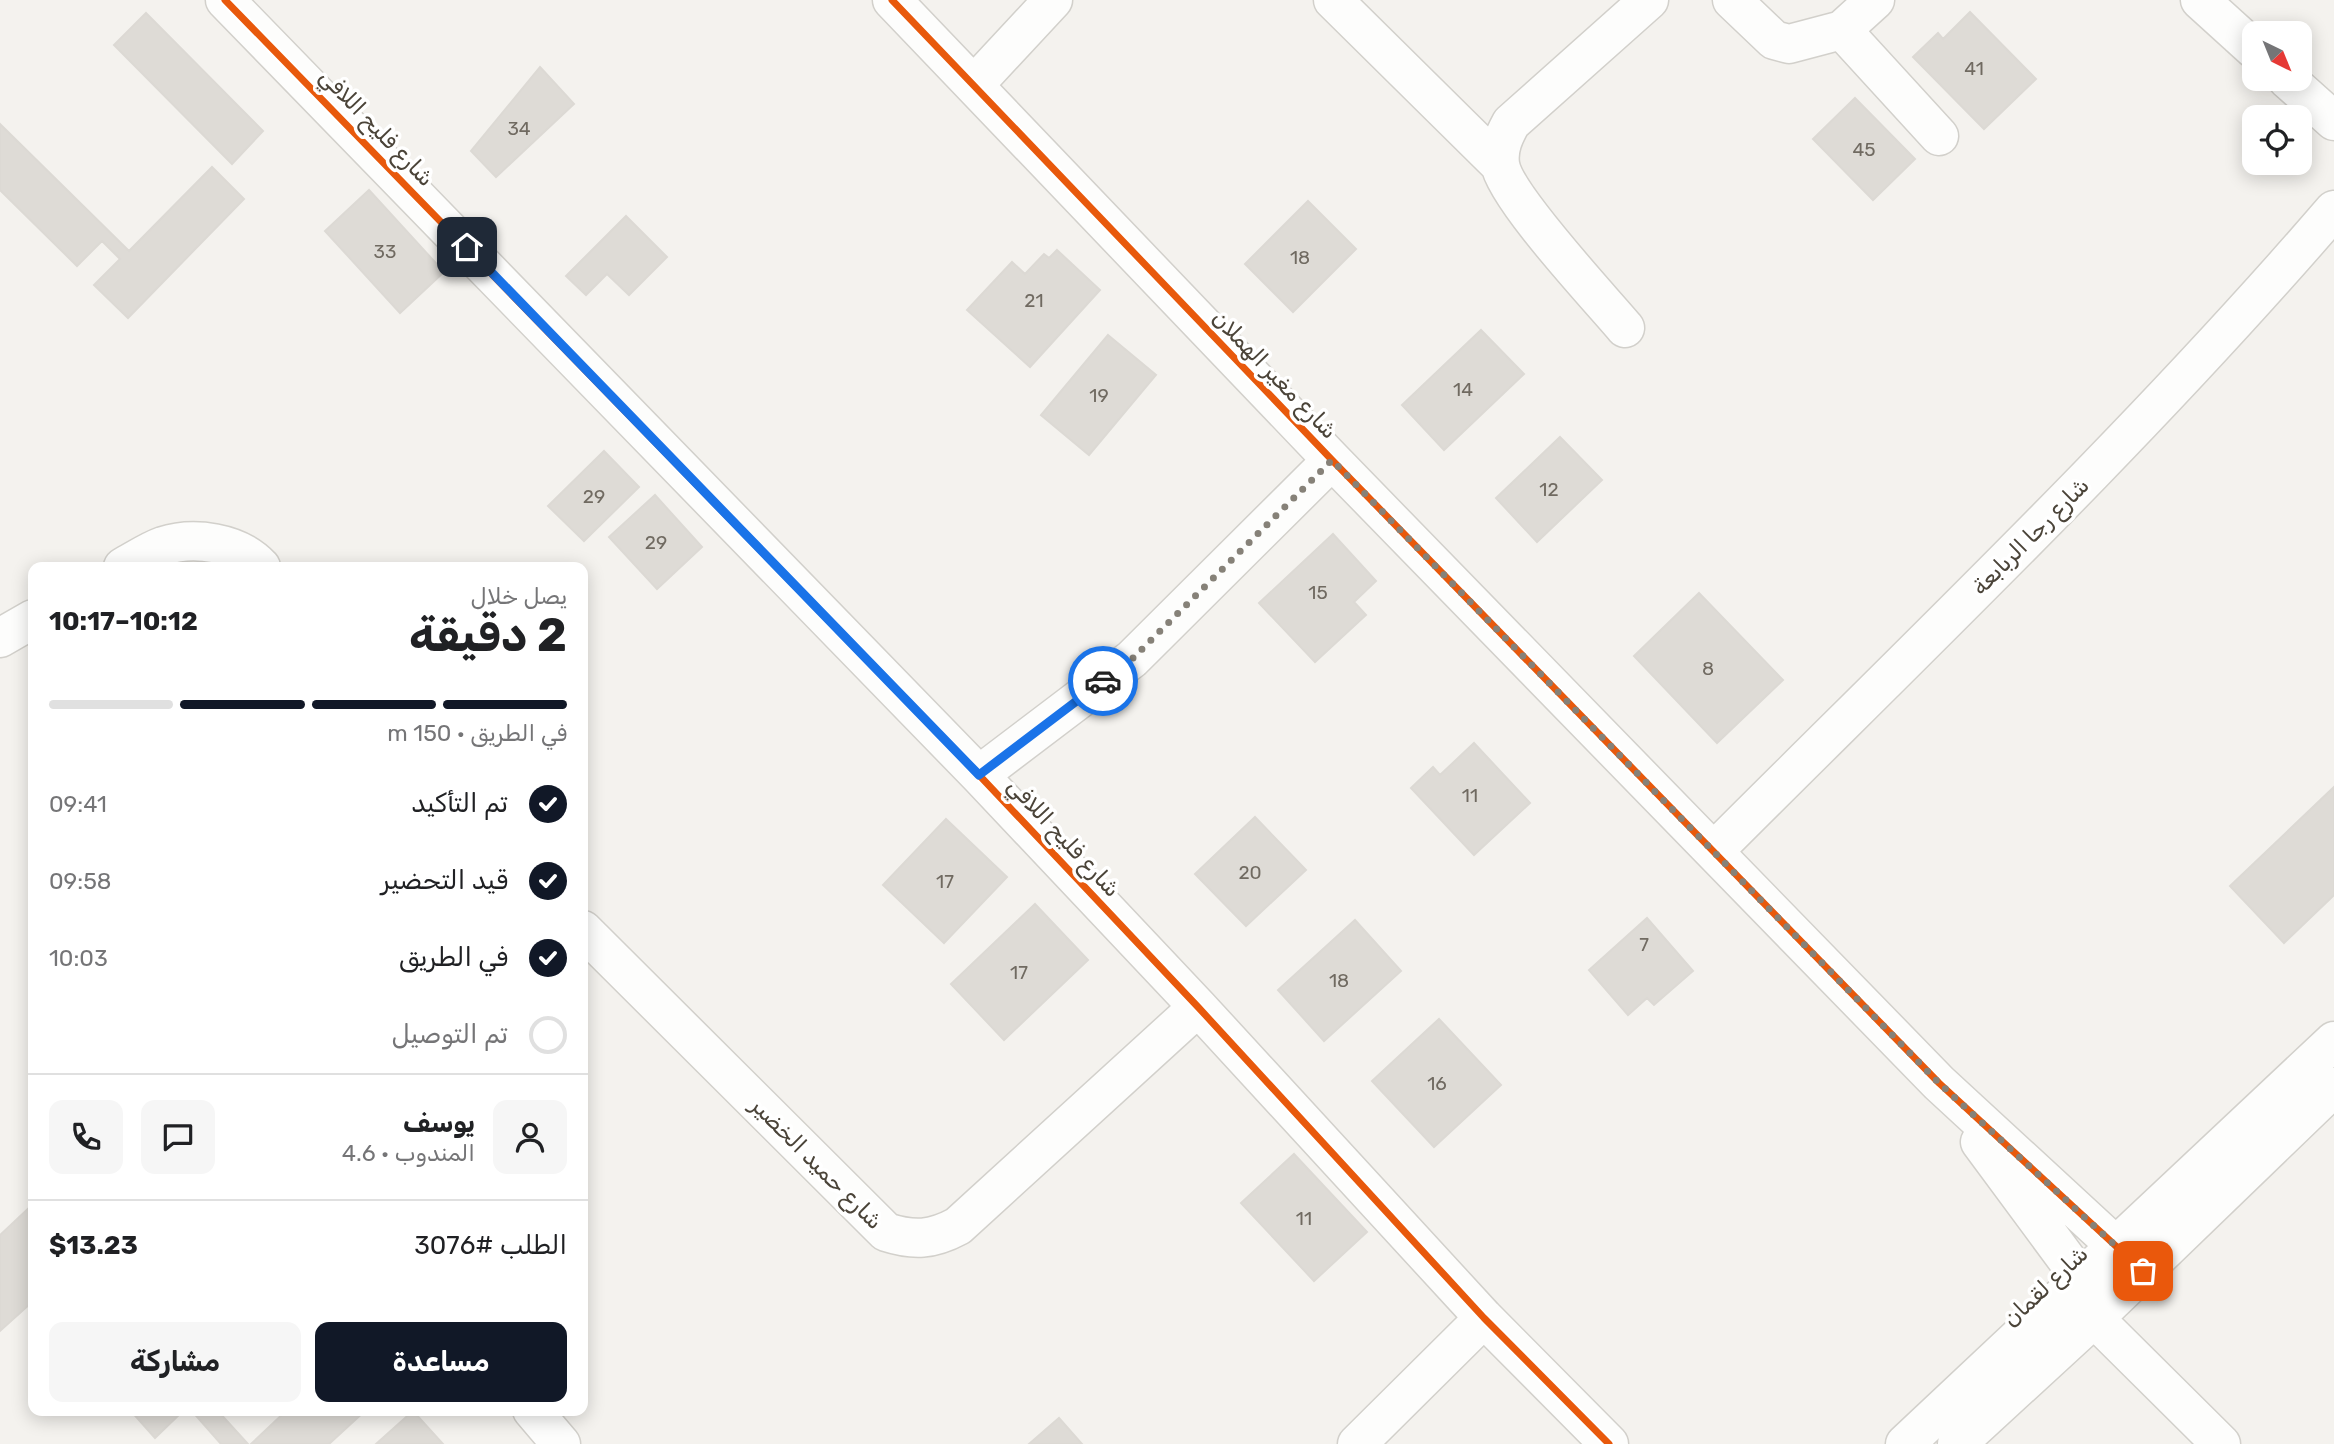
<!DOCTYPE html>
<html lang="ar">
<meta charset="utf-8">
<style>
body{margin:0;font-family:Rubik,"Noto Naskh Arabic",sans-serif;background:#f6f6f6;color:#202124;direction:rtl;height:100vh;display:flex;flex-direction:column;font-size:26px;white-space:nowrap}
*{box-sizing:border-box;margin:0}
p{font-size:23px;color:#757577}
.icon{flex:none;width:38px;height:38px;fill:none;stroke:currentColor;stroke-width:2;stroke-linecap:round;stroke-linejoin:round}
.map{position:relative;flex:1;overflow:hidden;direction:ltr}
.drawer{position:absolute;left:28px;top:562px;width:560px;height:854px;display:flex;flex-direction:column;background:#fff;border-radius:14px;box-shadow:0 4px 18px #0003;direction:rtl}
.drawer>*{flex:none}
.needle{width:46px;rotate:137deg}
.buttons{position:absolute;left:2242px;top:21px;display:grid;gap:14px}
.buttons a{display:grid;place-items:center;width:70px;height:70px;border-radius:14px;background:#fff;box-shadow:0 4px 18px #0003;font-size:35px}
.pin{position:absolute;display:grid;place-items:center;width:60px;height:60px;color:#fff;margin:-30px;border-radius:14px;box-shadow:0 4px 10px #0006}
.courier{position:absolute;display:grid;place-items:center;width:70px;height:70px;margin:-35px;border:5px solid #1a73e8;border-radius:50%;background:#fff;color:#222;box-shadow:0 2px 9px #0007}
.headline em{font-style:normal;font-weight:700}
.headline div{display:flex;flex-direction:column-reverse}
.headline{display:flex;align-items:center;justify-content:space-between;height:119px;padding:0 21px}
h1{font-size:46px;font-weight:700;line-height:52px}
.bar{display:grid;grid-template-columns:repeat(4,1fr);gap:10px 7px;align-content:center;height:84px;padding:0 21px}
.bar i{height:9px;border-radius:5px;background:#e0e0e0}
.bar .on{background:#111827}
.bar p{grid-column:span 4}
.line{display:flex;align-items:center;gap:18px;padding:0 21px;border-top:2px solid #e0e0e0}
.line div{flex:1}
.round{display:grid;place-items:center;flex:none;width:74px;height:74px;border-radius:14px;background:#f6f6f6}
ol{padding:0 21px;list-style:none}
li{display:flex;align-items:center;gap:21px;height:77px}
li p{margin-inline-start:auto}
li .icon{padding:7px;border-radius:50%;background:#111827;color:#fff;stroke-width:4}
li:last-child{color:#757577}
li i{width:38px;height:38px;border:4px solid #e0e0e0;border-radius:50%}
.button{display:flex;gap:14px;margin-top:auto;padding:14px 21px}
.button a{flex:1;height:80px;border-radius:14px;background:#111827;color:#fff;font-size:28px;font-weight:700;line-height:80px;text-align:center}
.button a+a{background:#f6f6f6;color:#202124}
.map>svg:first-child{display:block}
.building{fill:#dedbd6;stroke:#dcd9d4;stroke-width:2}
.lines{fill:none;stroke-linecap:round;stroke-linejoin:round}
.minor-casing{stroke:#d2d0cb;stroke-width:41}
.minor{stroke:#fdfdfc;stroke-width:38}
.cycleway-casing{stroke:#fff;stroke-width:11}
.cycleway{stroke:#e8590c;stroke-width:7}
.done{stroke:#868178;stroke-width:7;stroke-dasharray:0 12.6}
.route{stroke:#1a73e8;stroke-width:9}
.labels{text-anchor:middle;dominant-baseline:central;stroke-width:7;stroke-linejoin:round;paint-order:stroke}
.number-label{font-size:19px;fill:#706a61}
.street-label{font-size:23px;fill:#4b4439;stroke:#fff}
</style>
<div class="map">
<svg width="2334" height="1444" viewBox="0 0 2334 1444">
<rect width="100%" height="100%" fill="#f4f2ee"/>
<path class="building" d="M1970 12 2036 79 1984 129 1913 57 1938 33 1943 39Z
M146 13 263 131 232 164 114 45Z
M540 67 574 104 496 177 471 151Z
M1855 98 1915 159 1873 200 1813 139Z
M0 124 129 251 212 167 244 199 128 318 94 285 120 259 102 241 77 266 0 190Z
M369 190 444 272 400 313 325 231Z
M1308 201 1356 249 1293 312 1245 264Z
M626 216 667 257 629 295 607 274 586 295 566 276Z
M1057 250 1100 290 1030 367 967 310 1012 262 1025 274 1044 254 1049 258Z
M1481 330 1524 374 1444 450 1402 405Z
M1108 335 1156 375 1089 455 1041 415Z
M1560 437 1602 480 1537 542 1496 498Z
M604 451 639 487 584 541 548 506Z
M655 495 702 547 657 589 609 537Z
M1333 534 1376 581 1354 602 1366 615 1315 662 1259 603Z
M1699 593 1783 680 1717 743 1634 656Z
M1474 743 1530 803 1474 855 1411 788 1433 767 1440 775Z
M2334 787V895L2284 943 2230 886Z
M1255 817 1306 870 1246 926 1195 874Z
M946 819 1007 877 944 943 883 885Z
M1035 904 1088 960 1004 1040 951 984Z
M1647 918 1693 971 1654 1005 1647 998 1628 1015 1589 970Z
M1355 920 1401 971 1324 1041 1278 990Z
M1439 1019 1501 1085 1434 1147 1372 1081Z
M1294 1154 1367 1232 1314 1281 1241 1203Z
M30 1207 33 1210V1306L31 1303 0 1331V1235Z
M130 1410H184L155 1438Z
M191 1410H217L248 1444H221Z
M287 1410H366L329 1444H251Z
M413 1411 443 1444H376Z
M1059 1418 1082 1444H1029Z"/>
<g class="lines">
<g class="minor-casing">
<path id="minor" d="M225 0 979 775 1198 1007 1484 1318 1609 1444
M892 0 1332 460 1939 1083 2143 1271
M1333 0 1500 165
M1732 0 1774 40 1789 44 1842 30 1875 0
M2200 0 2254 49
M1842 30 1939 136
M2287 79 2334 121
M974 85 1053 0
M1625 328C1599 297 1505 197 1500 164 1498 148 1504 136 1511 123L1649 0
M123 567C136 560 149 551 163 546 194 536 238 542 261 567
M0 638 33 619
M979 775 1132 659 1332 460
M1715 850C1925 640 2140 435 2334 210
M583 930 886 1232C914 1241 932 1240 958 1226L1198 1007
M1980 1142 2096 1299
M2094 1318 2221 1444
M532 1410 561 1444
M1357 1444 1484 1318
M1905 1444 2334 1041
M1957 1444 2104 1309 2334 1087"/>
</g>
<use href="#minor" class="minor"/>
<g class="cycleway-casing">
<path id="cycleway" d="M225 0 979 775 1198 1007 1484 1318 1609 1444
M892 0 1332 460 1939 1083 2143 1271"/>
</g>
<use href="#cycleway" class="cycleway"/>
</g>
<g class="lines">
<path class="done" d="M1103 681 1132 659 1332 460 1939 1083 2143 1271"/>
<path class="route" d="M467 247 979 775 1103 681"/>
</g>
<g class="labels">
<g class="number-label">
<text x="1974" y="68">41</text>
<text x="519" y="128">34</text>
<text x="1864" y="149">45</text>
<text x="385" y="251">33</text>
<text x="1300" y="257">18</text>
<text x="1034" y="300">21</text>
<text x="1463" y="389">14</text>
<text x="1099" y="395">19</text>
<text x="1549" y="489">12</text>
<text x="594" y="496">29</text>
<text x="656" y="542">29</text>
<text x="1318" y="592">15</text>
<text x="1708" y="668">8</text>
<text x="1470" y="795">11</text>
<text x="1250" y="872">20</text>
<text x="945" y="881">17</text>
<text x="1644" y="944">7</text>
<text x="1019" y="972">17</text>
<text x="1339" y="980">18</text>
<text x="1437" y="1083">16</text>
<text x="1304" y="1218">11</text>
</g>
<g class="street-label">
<text transform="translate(377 127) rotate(46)">شارع فليح اللافي</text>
<text transform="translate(1275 374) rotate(46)">شارع مغير الهملان</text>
<text transform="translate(2030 536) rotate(-45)">شارع رجا الربابعة</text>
<text transform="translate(1064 837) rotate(47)">شارع فليح اللافي</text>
<text transform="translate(817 1163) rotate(45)">شارع حميد الخضير</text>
<text transform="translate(2045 1286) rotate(-43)">شارع لقمان</text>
</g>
</g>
</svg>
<div class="buttons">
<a><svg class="needle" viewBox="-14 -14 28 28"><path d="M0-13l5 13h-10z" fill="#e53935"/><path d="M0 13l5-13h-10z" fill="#757577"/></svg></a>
<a><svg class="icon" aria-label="locate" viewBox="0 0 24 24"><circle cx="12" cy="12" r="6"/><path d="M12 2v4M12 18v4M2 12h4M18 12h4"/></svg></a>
</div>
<div class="pin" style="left:2143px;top:1271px;background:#ea580c"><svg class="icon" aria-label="bag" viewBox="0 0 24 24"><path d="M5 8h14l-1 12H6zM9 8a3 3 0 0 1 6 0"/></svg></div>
<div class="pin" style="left:467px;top:247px;background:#1f2937"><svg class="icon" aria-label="home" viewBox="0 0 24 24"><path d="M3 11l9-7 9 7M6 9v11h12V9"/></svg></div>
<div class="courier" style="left:1103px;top:681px"><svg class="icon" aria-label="car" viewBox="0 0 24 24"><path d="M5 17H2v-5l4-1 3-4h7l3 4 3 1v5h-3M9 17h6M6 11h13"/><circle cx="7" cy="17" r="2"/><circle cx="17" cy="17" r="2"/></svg></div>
<section class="drawer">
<div class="headline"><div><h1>2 دقيقة</h1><p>يصل خلال</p></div><em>10:12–10:17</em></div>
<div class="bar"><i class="on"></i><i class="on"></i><i class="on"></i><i></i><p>في الطريق · 150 m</p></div>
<ol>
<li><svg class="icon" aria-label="check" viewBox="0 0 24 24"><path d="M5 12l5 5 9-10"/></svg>تم التأكيد<p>09:41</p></li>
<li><svg class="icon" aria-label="check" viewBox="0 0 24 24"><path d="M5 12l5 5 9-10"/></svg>قيد التحضير<p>09:58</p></li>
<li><svg class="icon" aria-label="check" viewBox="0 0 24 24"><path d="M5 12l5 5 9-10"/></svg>في الطريق<p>10:03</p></li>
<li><i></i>تم التوصيل</li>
</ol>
<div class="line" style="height:126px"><a class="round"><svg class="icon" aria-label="person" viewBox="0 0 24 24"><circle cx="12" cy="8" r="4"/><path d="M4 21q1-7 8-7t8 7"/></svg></a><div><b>يوسف</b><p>المندوب · 4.6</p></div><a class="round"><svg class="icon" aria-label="chat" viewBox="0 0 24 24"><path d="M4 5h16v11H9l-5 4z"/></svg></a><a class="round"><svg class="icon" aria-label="phone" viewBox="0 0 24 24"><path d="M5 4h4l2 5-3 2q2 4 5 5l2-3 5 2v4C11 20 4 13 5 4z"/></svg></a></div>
<div class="line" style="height:91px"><div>الطلب #3076</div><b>$13.23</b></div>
<div class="button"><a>مساعدة</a><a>مشاركة</a></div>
</section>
</div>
